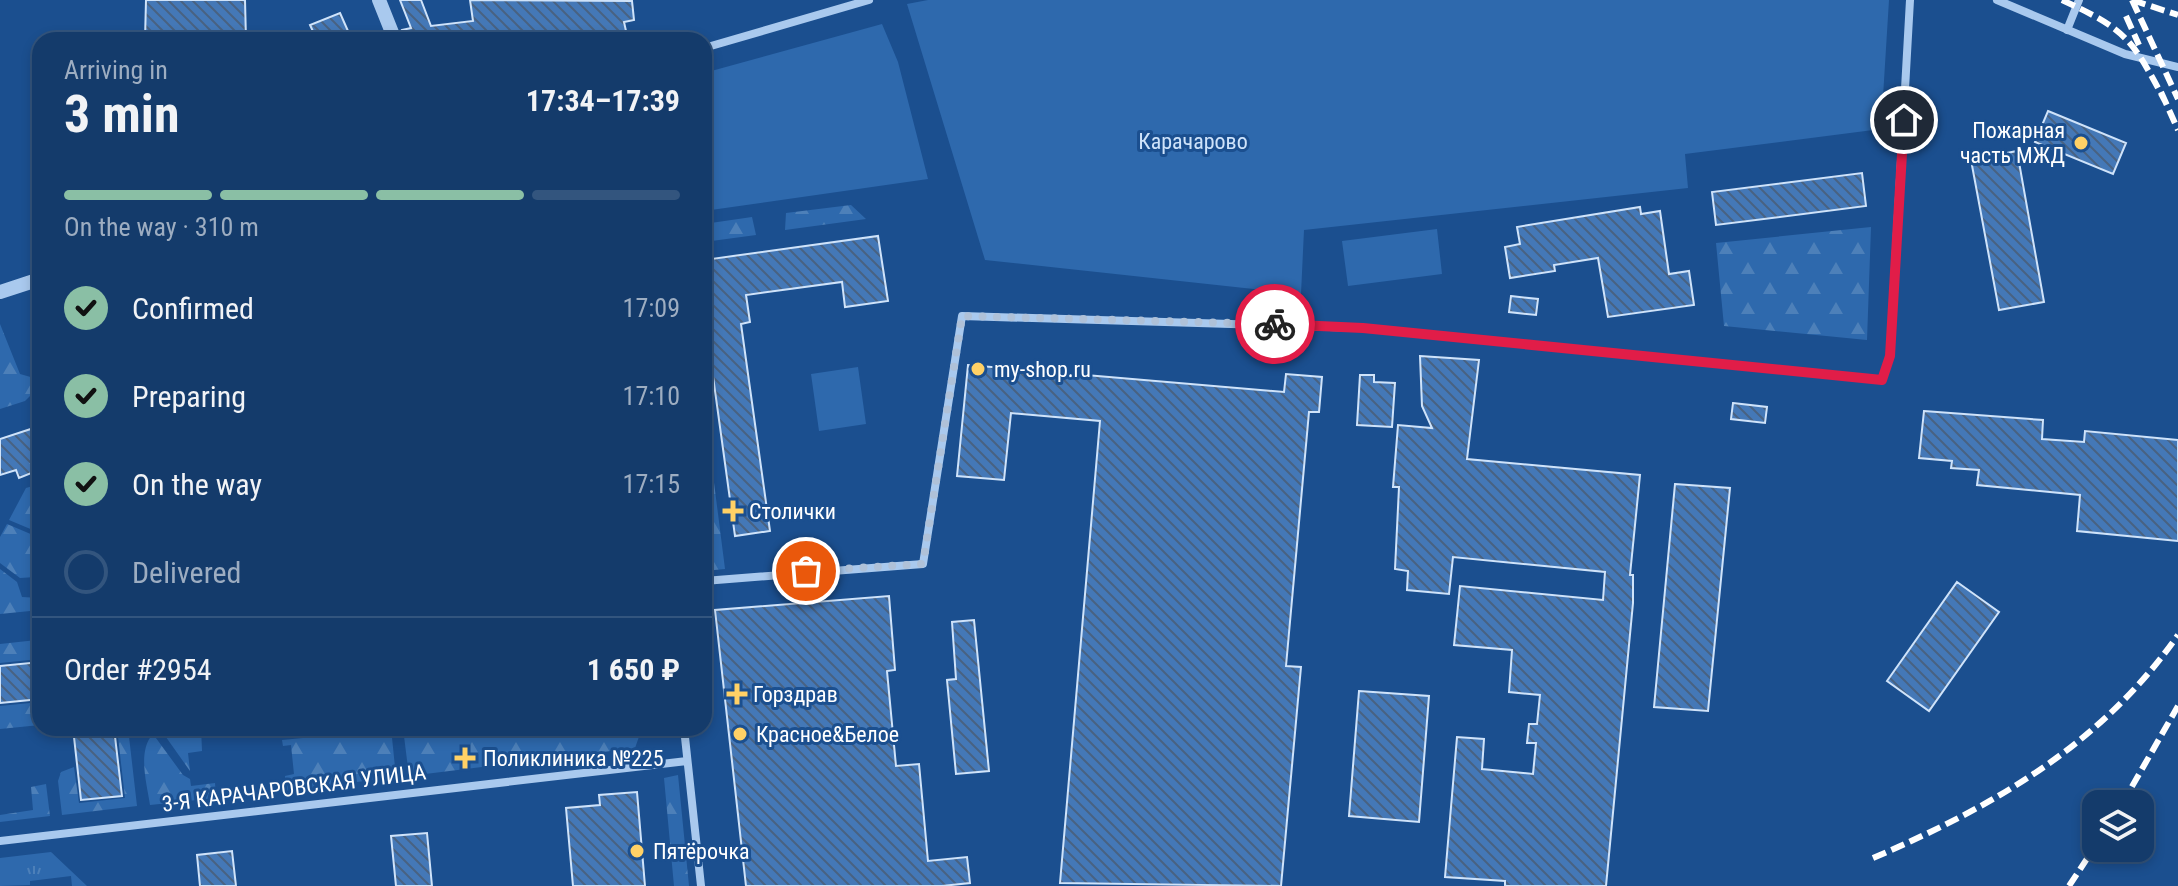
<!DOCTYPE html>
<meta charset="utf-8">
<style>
body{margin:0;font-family:"Roboto Condensed",sans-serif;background:#214673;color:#f1f3f6;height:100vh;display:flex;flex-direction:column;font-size:30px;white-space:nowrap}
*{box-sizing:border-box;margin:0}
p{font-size:26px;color:#9dadc1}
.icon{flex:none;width:44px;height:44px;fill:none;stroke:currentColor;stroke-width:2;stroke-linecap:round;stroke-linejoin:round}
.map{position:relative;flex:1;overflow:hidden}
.sheet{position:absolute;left:32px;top:32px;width:680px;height:704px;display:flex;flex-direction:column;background:#143b6b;border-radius:24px;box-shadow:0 4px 12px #0003,0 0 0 2px #33557e}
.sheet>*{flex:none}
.controls{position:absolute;left:2082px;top:790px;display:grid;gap:16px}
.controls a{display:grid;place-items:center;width:72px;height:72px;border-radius:16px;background:#143b6b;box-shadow:0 4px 12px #0003,0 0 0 2px #33557e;font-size:40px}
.pin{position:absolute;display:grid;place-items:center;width:68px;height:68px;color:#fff;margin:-34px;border:4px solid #fff;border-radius:50%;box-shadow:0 2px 8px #0007}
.courier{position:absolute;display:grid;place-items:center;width:80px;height:80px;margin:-40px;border:6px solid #e11d48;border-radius:50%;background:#fff;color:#222;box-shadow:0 2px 10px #0007}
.head em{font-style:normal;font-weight:700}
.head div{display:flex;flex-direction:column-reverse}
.head{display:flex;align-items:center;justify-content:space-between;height:136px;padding:0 32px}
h1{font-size:52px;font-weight:700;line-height:60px}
.bar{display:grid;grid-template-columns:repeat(4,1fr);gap:12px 8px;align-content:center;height:96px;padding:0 32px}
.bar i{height:10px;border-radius:6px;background:#33557e}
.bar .current{background:#8abfa5}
.bar p{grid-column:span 4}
.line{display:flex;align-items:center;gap:20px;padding:0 32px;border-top:2px solid #33557e}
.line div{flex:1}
ol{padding:0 32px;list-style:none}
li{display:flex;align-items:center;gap:24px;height:88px}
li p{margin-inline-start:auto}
li .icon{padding:8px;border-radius:50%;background:#8abfa5;color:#111;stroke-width:4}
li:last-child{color:#9dadc1}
li i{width:44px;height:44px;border:4px solid #33557e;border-radius:50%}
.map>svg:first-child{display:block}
.grass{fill:url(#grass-tufts)}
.forest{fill:url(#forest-firs)}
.park{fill:#2e69ad}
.building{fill:url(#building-back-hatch);stroke:#cfe3fa;stroke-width:2}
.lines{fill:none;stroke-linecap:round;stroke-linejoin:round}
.minor{stroke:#a9c9ee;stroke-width:8}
.tertiary{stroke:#a9c9ee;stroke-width:14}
.rail{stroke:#fff;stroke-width:6;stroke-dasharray:14 6;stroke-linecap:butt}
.done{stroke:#afc1d8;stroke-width:8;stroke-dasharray:0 14.4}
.route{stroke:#e11d48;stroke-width:10}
.poi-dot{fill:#ffd166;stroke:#1b4f8f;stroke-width:3}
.labels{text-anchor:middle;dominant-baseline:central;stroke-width:6;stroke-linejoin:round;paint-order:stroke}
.poi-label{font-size:22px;fill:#fff;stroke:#1b4f8f;text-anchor:start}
.park-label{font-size:22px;fill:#cfe3fa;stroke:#1b4f8f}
.street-label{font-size:22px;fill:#fff;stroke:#1b4f8f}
</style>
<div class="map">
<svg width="2178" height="886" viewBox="0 0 2178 886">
<defs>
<pattern id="grass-tufts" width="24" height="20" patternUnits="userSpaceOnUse" patternTransform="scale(2)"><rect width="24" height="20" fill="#2e69ad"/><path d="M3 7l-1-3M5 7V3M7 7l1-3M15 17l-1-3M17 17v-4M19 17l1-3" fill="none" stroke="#4d80b9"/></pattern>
<pattern id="forest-firs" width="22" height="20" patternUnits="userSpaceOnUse" patternTransform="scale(2)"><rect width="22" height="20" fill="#2e69ad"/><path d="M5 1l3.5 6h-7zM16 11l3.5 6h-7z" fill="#4d80b9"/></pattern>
<pattern id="building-back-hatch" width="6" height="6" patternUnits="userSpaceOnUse" patternTransform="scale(2)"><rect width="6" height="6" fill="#4478b7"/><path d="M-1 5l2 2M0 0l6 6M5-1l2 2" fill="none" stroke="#486282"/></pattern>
</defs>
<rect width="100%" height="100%" fill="#1b4f8f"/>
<path class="grass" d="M51 852 87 886H72L71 876 30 881V885L0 886V858Z"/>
<path class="forest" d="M851 205 866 219 785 230 786 213Z
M752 217 756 235 704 242V224Z
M1871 227 1867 340 1724 326 1716 243Z
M0 324 20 374 34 378 33 393 25 401 0 409Z
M704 404 725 569 704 571Z
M33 486 37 502H40V533L9 520 26 488Z
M7 524 40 538V586L35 577 20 578 0 563V537Z
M0 569 17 582 22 597 39 598 40 610 0 614Z
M37 640 39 659 0 663V644Z
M40 702V725L0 729V706Z
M117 728H128L137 806 62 815 58 781 61 772 74 767 79 803 125 798Z
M201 728 202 751 188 753 190 771 161 730Z
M323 728H335V735L391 728 396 777 286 791 285 776 294 774 291 745 283 746 282 740 324 736Z
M403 728H642L635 748 409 776Z
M153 734 183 775 190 779 191 786 215 783 216 798 150 805C147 784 137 751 153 734Z
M678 775 689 886H674L664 778Z
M46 784 50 816 0 822V815L33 810 31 787Z"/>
<path class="park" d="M928 0H1889L1881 129 1685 154 1688 188 1304 230 1301 294 985 260 907 4Z
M882 24 898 62 928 179 704 211V73Z
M1437 229 1442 274 1348 286 1342 241Z
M858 367 866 424 819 431 811 374Z"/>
<path class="building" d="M146 0H245L246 40H145Z
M400 0H421L431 26 473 21 470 0 632 1 634 20 624 22 628 40H405L402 30 411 28Z
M340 13 352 40H317L310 25Z
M2048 111 2126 143 2113 174 2035 142Z
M2017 151 2044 302 1999 310 1971 160Z
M1862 173 1866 206 1716 225 1712 192Z
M1640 207 1641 214 1660 211 1669 274 1689 271 1694 305 1608 317 1598 258 1554 265 1555 271 1510 278 1505 247 1520 244 1517 227Z
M878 236 888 301 845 307 842 282 746 295 750 322 741 324 770 531 735 536 704 311V260Z
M1511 296 1538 299 1536 315 1509 312Z
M1420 356 1479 360 1467 459 1640 475 1630 575H1633V603L1606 886H1505V881L1445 877 1457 737 1484 739 1482 769 1533 774 1536 743H1527L1529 724H1537L1540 695 1509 692 1512 650 1454 645 1460 586 1603 600 1605 572 1453 557 1449 594 1407 590 1408 571 1395 569 1399 487H1393L1398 425 1432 428 1422 406Z
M968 365 1284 392 1286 374 1322 377 1319 412H1309L1286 666 1301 667 1281 886 1060 883 1100 421 1011 413 1004 480 957 476Z
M1360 375H1374V382L1395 383 1392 427 1357 425Z
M1733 403 1767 407 1765 423 1731 419Z
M1924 411 2043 420 2042 439 2084 442 2085 431 2178 440V541L2077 531 2080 495 1977 485 1979 470 1951 468 1952 461 1919 458Z
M40 426V461L31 464 34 472 19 478 16 470 0 475V439Z
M1675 484 1730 488 1708 711 1654 707Z
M1957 582 1999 612 1929 711 1887 681Z
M889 596 895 670 887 671 896 766 919 764 928 861 967 857 970 883 942 886H746L715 610Z
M974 620 989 771 956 774 947 680 956 679 952 622Z
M40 662V699L0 703V666Z
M1359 691 1429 696 1419 822 1349 816Z
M73 728H114L122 796 81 800Z
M637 792 645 886H573L566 808 600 805 599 795Z
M427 833 432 886H396L391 836Z
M232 851 236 886H200L197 855Z"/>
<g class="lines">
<path class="minor" d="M1997 0 2125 54 2178 67
M2067 30 2079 0
M704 48 869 0
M704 581 923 564 962 316 1363 328 1882 380 1890 356 1910 0
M684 728 701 886
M0 841 687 761"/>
<path class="tertiary" d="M379 0 395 40
M0 292 40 279"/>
<path class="rail" d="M2062 0C2127 30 2132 39 2165 101
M2132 0 2178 99
M2132 0 2178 15
M2126 16 2139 45
M2161 92 2178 130
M2122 804 2178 706
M1873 858C1994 806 2101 745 2178 635
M2069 886 2096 845"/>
</g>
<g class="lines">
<path class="done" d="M806 571 923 564 962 316 1275 324"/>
<path class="route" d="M1275 324 1363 328 1882 380 1890 356 1904 120"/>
</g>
<g class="poi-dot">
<circle cx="2081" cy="143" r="8"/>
<circle cx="978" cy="369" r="8"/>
<path d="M729 499h8v8h8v8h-8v8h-8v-8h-8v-8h8z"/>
<path d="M733 682h8v8h8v8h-8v8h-8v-8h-8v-8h8z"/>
<circle cx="740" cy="734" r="8"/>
<path d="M461 746h8v8h8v8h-8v8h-8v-8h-8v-8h8z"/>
<circle cx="637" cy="851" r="8"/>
</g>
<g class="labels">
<g class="poi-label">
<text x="2065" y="130" text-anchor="end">Пожарная<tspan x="2065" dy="25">часть МЖД</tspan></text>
<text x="994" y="369">my-shop.ru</text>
<text x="749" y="511">Столички</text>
<text x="753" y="694">Горздрав</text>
<text x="756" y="734">Красное&amp;Белое</text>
<text x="483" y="758">Поликлиника №225</text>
<text x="653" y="851">Пятёрочка</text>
</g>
<g class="park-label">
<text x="1193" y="141">Карачарово</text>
</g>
<g class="street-label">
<text transform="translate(294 788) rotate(-7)">3-Я КАРАЧАРОВСКАЯ УЛИЦА</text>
</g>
</g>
</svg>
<div class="controls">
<a><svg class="icon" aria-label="layers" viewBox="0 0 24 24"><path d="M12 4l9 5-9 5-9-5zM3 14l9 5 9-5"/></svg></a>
</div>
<div class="pin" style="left:806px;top:571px;background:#ea580c"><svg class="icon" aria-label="bag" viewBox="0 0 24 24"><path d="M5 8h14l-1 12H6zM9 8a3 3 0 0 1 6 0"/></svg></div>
<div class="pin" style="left:1904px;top:120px;background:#1f2937"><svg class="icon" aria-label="home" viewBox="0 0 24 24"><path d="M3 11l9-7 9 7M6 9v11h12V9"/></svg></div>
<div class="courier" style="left:1275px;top:324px"><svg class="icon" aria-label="bike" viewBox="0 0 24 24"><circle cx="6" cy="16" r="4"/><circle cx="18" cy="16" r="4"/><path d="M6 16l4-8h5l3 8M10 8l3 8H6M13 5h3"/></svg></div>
<section class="sheet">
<div class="head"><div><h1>3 min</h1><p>Arriving in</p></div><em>17:34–17:39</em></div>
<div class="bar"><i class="current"></i><i class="current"></i><i class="current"></i><i></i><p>On the way · 310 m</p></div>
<ol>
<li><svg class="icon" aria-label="check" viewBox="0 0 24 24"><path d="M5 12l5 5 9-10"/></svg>Confirmed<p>17:09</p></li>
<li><svg class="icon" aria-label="check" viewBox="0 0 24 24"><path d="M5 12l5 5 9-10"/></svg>Preparing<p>17:10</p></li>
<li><svg class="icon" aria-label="check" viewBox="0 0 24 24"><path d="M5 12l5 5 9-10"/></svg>On the way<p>17:15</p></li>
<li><i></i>Delivered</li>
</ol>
<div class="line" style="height:104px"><div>Order #2954</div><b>1 650 ₽</b></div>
</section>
</div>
